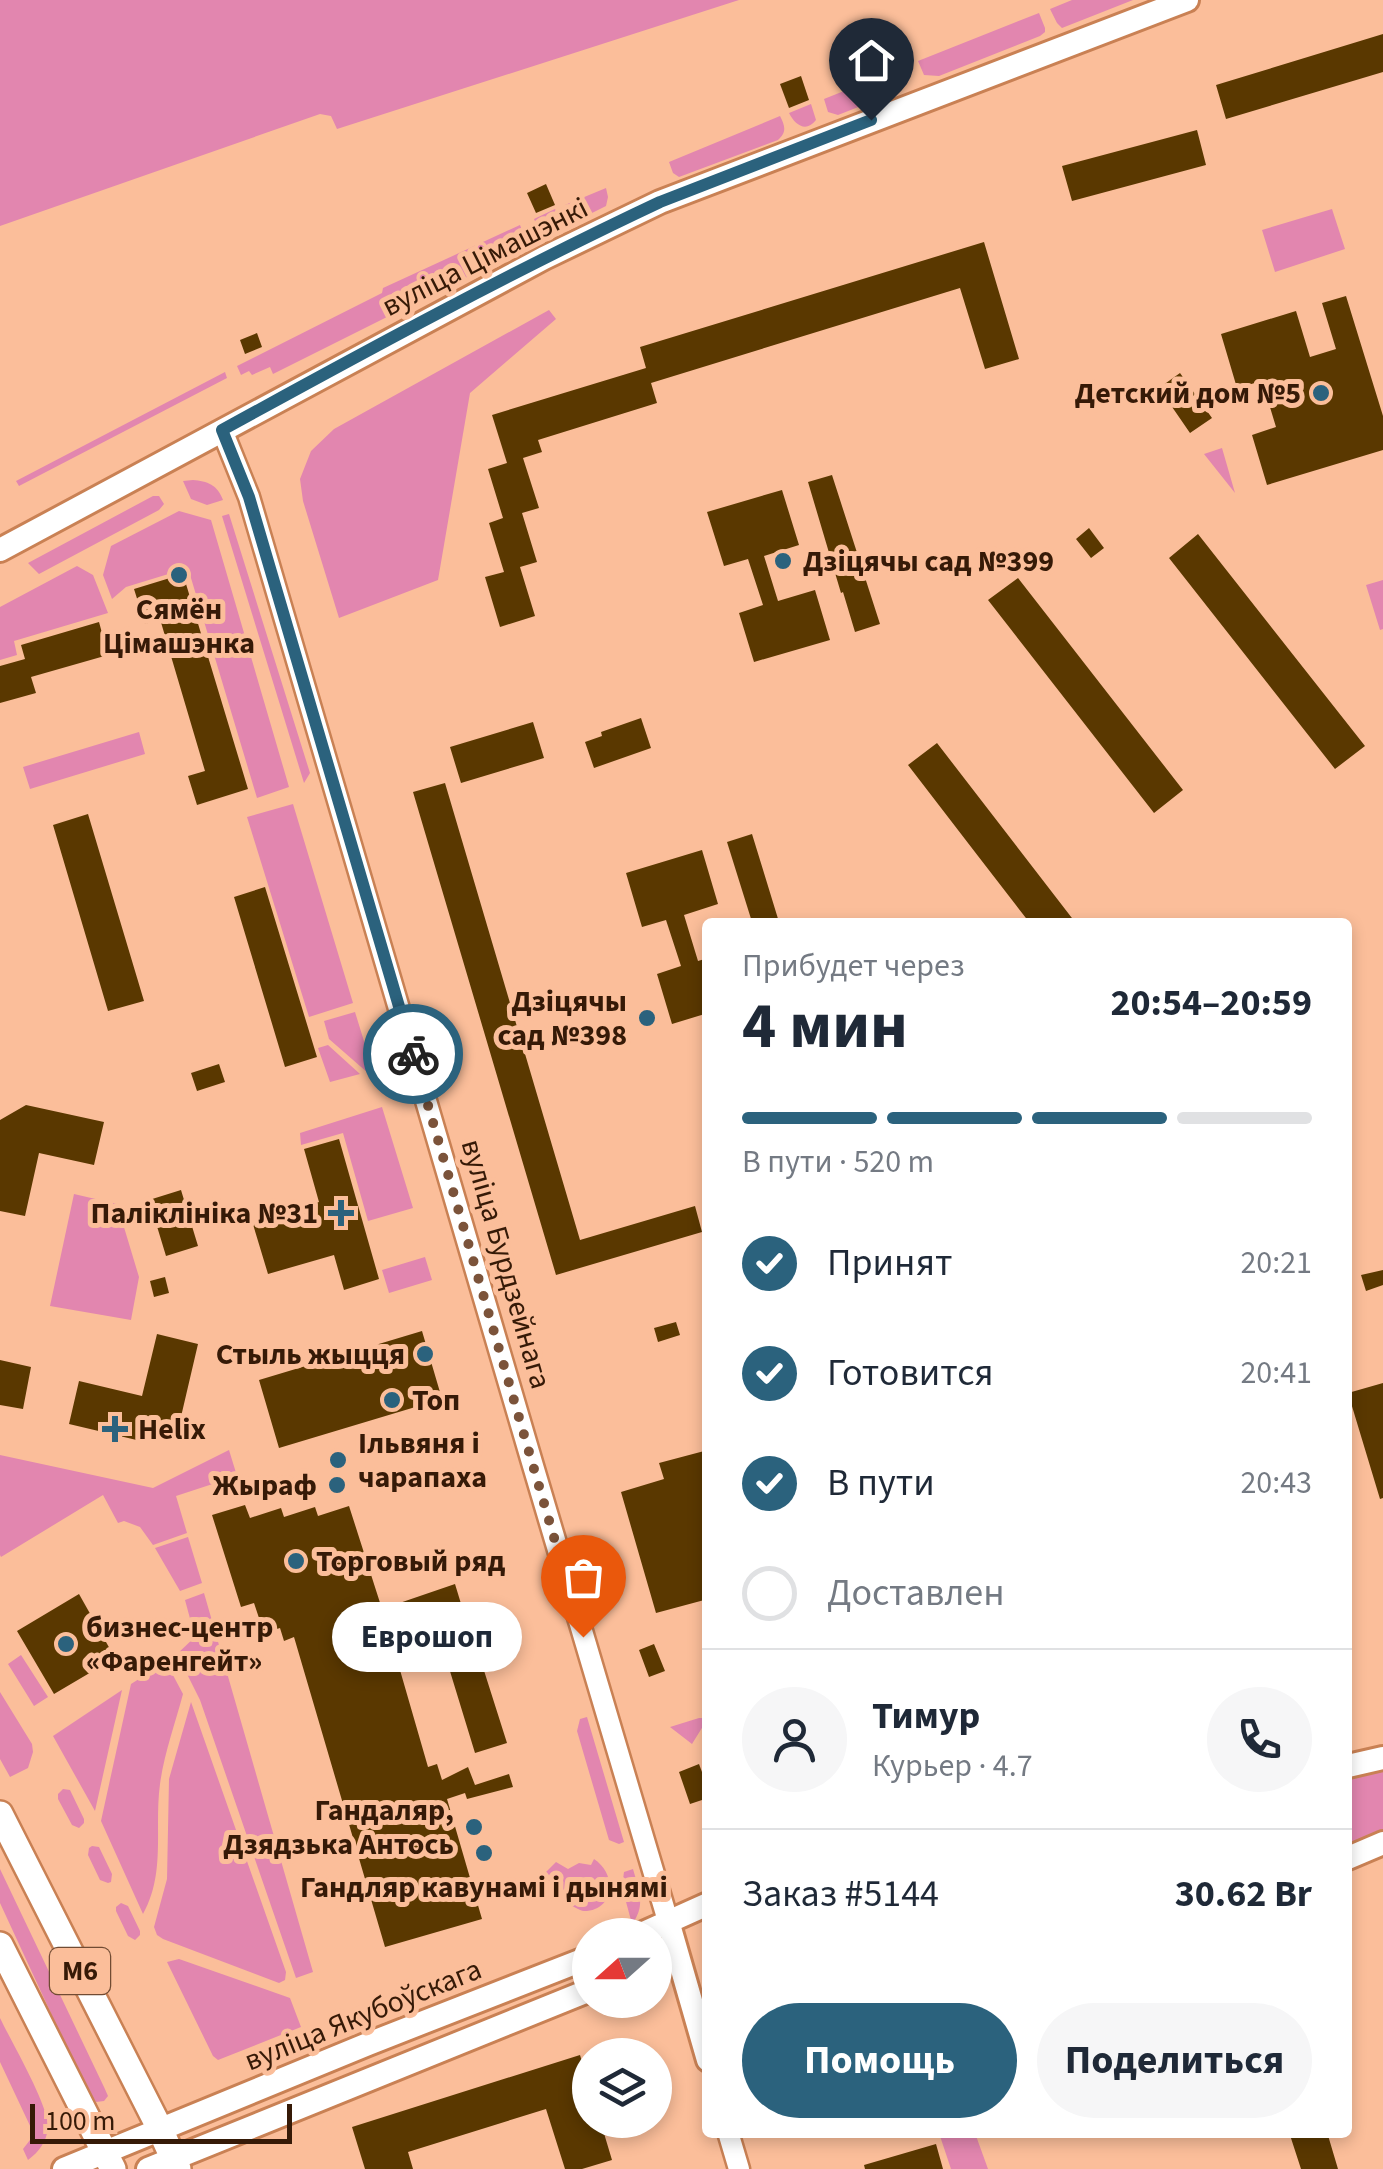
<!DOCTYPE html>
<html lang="ru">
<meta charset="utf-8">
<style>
body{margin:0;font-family:"Source Sans 3",sans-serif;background:#f6f6f7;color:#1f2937;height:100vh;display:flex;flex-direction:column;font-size:38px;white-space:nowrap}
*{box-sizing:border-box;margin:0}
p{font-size:32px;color:#747a83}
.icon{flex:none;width:55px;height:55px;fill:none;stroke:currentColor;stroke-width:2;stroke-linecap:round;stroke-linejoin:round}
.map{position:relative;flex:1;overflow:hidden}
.panel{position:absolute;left:702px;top:918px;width:650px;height:1220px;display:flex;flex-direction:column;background:#fff;border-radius:10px;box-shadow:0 5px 15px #0003}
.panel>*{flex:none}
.needle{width:65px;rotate:249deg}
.buttons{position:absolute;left:572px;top:1918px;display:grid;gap:20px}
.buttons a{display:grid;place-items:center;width:100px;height:100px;border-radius:50%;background:#fff;box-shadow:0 5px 15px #0003;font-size:50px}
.scale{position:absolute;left:30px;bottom:25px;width:262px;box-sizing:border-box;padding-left:10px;border:5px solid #361a07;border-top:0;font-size:28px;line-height:35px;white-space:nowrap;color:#361a07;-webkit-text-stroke:8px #fbbe9a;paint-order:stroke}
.pin{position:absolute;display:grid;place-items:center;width:85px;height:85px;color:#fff;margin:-102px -42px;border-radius:50% 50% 50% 0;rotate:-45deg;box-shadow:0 0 10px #0007}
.pin .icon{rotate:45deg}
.courier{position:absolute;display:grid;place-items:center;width:100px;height:100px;margin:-50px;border:8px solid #2b627d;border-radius:50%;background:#fff;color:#222;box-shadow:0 2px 12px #0007}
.bubble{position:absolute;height:70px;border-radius:35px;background:#fff;box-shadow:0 5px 15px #0003;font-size:32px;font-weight:700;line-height:70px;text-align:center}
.headline em{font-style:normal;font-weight:700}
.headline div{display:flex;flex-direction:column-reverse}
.headline{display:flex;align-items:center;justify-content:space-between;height:170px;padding:0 40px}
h1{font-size:65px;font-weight:700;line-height:75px}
.bar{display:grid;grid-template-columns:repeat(4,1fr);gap:15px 10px;align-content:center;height:120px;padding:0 40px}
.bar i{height:12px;border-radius:8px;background:#e0e1e3}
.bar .current{background:#2b627d}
.bar p{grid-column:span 4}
.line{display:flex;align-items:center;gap:25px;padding:0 40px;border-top:2px solid #e0e1e3}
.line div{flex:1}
.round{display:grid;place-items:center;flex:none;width:105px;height:105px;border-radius:52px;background:#f6f6f7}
ol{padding:0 40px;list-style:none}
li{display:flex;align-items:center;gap:30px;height:110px}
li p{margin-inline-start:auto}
li .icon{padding:10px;border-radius:50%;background:#2b627d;color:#fff;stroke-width:4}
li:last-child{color:#747a83}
li i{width:55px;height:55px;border:5px solid #e0e1e3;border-radius:50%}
.cta{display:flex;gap:20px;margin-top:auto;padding:20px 40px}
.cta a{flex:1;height:115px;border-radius:60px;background:#2b627d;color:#fff;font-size:40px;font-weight:700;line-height:115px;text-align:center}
.cta a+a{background:#f6f6f7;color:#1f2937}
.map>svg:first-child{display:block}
.green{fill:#e286af}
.building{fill:#5a3800}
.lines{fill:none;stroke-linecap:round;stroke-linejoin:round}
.tertiary-casing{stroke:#c98154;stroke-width:25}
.secondary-casing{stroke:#c98154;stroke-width:28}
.primary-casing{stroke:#c98154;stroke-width:30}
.tertiary{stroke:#fff;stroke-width:20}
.secondary{stroke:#fff;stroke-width:22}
.primary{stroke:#fff;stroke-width:25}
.done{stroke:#7b533a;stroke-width:10;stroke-dasharray:0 18}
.route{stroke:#2b627d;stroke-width:12}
.poi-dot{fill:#2b627d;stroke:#fbbe9a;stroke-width:4}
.labels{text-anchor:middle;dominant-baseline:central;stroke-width:10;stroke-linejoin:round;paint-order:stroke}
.shield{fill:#fbbe9a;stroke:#714b33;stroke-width:2.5}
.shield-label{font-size:28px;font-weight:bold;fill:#361a07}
.street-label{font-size:30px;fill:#361a07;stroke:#fbbe9a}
.poi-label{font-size:30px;font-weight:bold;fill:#361a07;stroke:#fbbe9a;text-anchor:end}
</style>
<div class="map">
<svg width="1383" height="2169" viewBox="0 0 1383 2169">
<rect width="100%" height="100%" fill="#fbbe9a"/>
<path class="green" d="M0 0H739L337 129 331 116 320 114 0 226Z
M1072 0H1133L1062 28 1057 23 1050 9Z
M1039 13 1045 28V32L1040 36 939 76 924 75 918 61Z
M859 85 865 99 861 106 838 115 828 112 824 99Z
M811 104 816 120C806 133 795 125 789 113Z
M780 116C785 126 787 132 778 140L679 177 673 173 669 162Z
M606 188 608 197 606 206 580 219 570 215 565 205Z
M555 209 560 220 559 225 547 233 539 230 534 219Z
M1332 209 1345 249 1275 272 1262 230Z
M520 225 525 238 521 250 273 374 270 367 252 375 249 371 241 375 237 366 382 293 383 288Z
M549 310 556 319 470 393 438 580 339 618 303 501 300 479 311 451 334 429Z
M225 372 227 378 19 486 16 481Z
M1222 448 1235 493 1204 454Z
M193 480C207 481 218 485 223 500L207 505 191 499 183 481Z
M153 496H159L164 504 159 510 39 574 28 563Z
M179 511 211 520 289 787 257 798 188 568 126 587 112 599 103 575 111 546Z
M229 514 310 773 304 783 222 516Z
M77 566 93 575 108 613 14 641 17 655 0 660V607Z
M1383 580V629L1380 630 1366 585Z
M139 732 145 754 30 789 23 767Z
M293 804 353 1003 309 1017 247 817Z
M355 1012 376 1080 329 1039 324 1021Z
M328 1045 360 1074 330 1082 318 1048Z
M382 1107 413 1208 368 1221 343 1133 301 1145 300 1133Z
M74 1194 117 1204 139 1277 131 1320 50 1306Z
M425 1257 432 1280 389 1293 382 1270Z
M229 1450 237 1476 176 1496 187 1533 153 1545 140 1527 124 1521 118 1523 103 1495 1 1557 0 1555V1455L153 1488Z
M188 1537 202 1583 180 1591 155 1548Z
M204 1593 313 1972 296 1978 200 1700 177 1654 195 1637 185 1600Z
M21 1655 48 1697 34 1706 8 1664Z
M166 1662 183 1694C175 1724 164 1754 160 1784 154 1828 166 1873 143 1914L101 1821 131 1684Z
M122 1690 95 1811 53 1736Z
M0 1692 32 1744 33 1752 28 1768 10 1777 0 1759Z
M191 1702 286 1972 285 1980 279 1983 163 1939 157 1935 154 1927 167 1879 169 1779Z
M587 1717 624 1842 619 1844 609 1840 577 1731 580 1719Z
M699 1718H704L705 1723 692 1744 670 1727Z
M1383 1765V1831L1348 1846V1773Z
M63 1789 70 1790 84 1819V1823L79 1828 72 1825 58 1799V1794Z
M92 1846 99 1847 112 1874 111 1882 108 1883 100 1880 88 1855 89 1848Z
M594 1859C619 1876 613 1911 584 1911 577 1911 544 1888 536 1882L556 1862 568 1869 579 1863 591 1865Z
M0 1869 104 2087 108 2096 104 2101 96 2102 85 2087 0 1903Z
M633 1869C639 1890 646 1906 632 1924L622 1887 624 1872Z
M121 1903 128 1906 140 1931V1935L135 1940 128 1936 116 1911V1907Z
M179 1959 290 1998 301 2027 218 2060 213 2056 167 1962Z
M0 2018C11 2041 49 2106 48 2127 47 2141 39 2152 28 2160L23 2149 30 2140 32 2130 0 2062Z
M939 2133H975L988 2169H951Z"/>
<path class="building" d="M1383 34V72L1226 119 1216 85Z
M801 76 809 100 789 108 780 84Z
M1197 130 1206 165 1072 201 1062 166Z
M546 184 555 205 536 213 527 193Z
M984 242 1019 359 985 369 960 288 651 383 657 403 538 440 542 452 523 458 539 508 522 513 537 562 520 567 535 616 500 627 485 577 504 572 489 523 503 518 488 469 507 463 492 415 646 368 640 347Z
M1346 296 1383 416V450L1267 485 1252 435 1276 427 1262 381 1237 388 1221 334 1296 311 1310 357 1336 349 1322 303Z
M257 333 262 347 245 354 240 340Z
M1180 373 1212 418 1190 433 1159 388Z
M832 475 880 624 855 632 843 592 841 593 808 482Z
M782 490 799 545 764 556 778 601 815 590 830 640 754 662 739 613 763 605 748 559 724 566 707 512Z
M1089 528 1104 548 1091 558 1076 539Z
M1198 534 1365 746 1335 769 1169 558Z
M183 574 248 789 197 805 188 776 205 771 160 619 145 624 134 589Z
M1018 578 1183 790 1154 813 988 600Z
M99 622 108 655 31 677 36 693 0 703V666L25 659 21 645Z
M641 718 651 748 594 768 585 742 602 736 601 732Z
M533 722 544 758 461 783 450 747Z
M937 743 1075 922H1029L978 856 908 765Z
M445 783 580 1240 695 1206 702 1232 556 1275 413 792Z
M88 814 144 1001 108 1011 53 825Z
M752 834 779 922H752L727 842Z
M702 850 718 904 684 915 698 961 708 958V1013L672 1024 657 974 681 966 666 920 642 927 626 873Z
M265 887 317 1057 285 1067 234 897Z
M219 1064 225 1082 197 1091 191 1073Z
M26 1105 104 1122 94 1165 39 1153 25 1216 0 1211V1120Z
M339 1139 379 1279 344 1290 334 1255 268 1274 252 1221 319 1202 304 1149Z
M181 1190 198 1246 166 1256 149 1200Z
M1383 1270V1285L1366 1291 1361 1275Z
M165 1277 169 1293 154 1297 150 1281Z
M676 1322 680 1335 658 1342 654 1328Z
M422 1331 442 1399 279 1448 259 1380Z
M157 1334 198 1344 180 1421 145 1442 69 1424 79 1381 142 1396Z
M0 1360 31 1367 23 1409 0 1405Z
M1383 1383V1498L1380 1499 1348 1393Z
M708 1450V1599L656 1613 621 1492 664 1479 659 1463Z
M245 1505 250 1518 281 1508 284 1517 315 1507 318 1516 349 1506 382 1609 455 1584 462 1607 389 1632 428 1767 437 1764 442 1780 468 1767 475 1785 509 1774 513 1787 467 1799 465 1793 447 1799 482 1919 385 1947 294 1637 284 1641 280 1628 264 1633 254 1603 241 1607 212 1515Z
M79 1594 115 1658 54 1694 17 1631Z
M654 1644 665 1671 649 1677 639 1650Z
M480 1658 507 1743 475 1753 449 1668Z
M699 1764 708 1788V1798L690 1804 679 1772Z
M580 2055 590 2089V2120H600L612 2160 582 2169H565L546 2109 408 2152 413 2169H365L352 2127Z
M1289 2132H1327L1338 2169H1301Z
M936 2144 943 2169H865L864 2165Z"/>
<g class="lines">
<g class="tertiary-casing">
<path id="tertiary" d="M222 430 249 497C389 971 526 1447 668 1921
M728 2132 739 2169"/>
</g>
<g class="secondary-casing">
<path id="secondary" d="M0 550 544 258 660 202 1187 0
M1348 1766 1383 1758
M1348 1858 1383 1843
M668 1921 708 2060
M639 1935 708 1904
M64 2169 368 2044 590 1957
M148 2169 590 1990"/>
</g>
<g class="primary-casing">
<path id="primary" d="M0 1814 160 2129 178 2169
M0 1945 113 2169"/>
</g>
<use href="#tertiary" class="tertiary"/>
<use href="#secondary" class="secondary"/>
<use href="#primary" class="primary"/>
</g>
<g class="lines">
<path class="done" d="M413 1054 583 1637"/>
<path class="route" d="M413 1054 249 497 222 430C366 351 511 272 660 202L871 120"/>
</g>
<g class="poi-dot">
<circle cx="1321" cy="393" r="10"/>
<circle cx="783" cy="561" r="10"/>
<circle cx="179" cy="575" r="10"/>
<circle cx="647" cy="1018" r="10"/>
<path d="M336 1198h10v10h10v10h-10v10h-10v-10h-10v-10h10z"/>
<circle cx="425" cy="1354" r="10"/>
<circle cx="392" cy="1400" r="10"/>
<path d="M110 1414h10v10h10v10h-10v10h-10v-10h-10v-10h10z"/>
<circle cx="338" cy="1460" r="10"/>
<circle cx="337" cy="1485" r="10"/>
<circle cx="296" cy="1561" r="10"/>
<circle cx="66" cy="1644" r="10"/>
<circle cx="474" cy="1827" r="10"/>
<circle cx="484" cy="1853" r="10"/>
</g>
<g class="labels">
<rect class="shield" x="50" y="1948" width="60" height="46" rx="8"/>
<g class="shield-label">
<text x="80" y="1971">М6</text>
</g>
<g class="street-label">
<text transform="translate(485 257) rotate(-27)">вуліца Цімашэнкі</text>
<text transform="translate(506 1264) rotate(74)">вуліца Бурдзейнага</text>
<text transform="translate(363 2015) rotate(-22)">вуліца Якубоўскага</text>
</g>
<g class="poi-label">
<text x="1301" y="393">Детский дом №5</text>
<text x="803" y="561" text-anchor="start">Дзіцячы сад №399</text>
<text x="179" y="609" text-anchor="middle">Сямён<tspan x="179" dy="34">Цімашэнка</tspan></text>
<text x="627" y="1001">Дзіцячы<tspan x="627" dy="34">сад №398</tspan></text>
<text x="318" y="1213">Паліклініка №31</text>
<text x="405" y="1354">Стыль жыцця</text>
<text x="412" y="1400" text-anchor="start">Топ</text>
<text x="138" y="1429" text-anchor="start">Helix</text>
<text x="358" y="1443" text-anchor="start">Ільвяня і<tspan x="358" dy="34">чарапаха</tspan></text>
<text x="317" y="1485">Жыраф</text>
<text x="316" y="1561" text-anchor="start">Торговый ряд</text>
<text x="86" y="1627" text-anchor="start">бизнес-центр<tspan x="86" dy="34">«Фаренгейт»</tspan></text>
<text x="454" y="1810">Гандаляр,<tspan x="454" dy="34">Дзядзька Антось</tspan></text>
<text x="484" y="1887" text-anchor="middle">Гандляр кавунамі і дынямі</text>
</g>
</g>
</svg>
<div class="buttons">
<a><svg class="needle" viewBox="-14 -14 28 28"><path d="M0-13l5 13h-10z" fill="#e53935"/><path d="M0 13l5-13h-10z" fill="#747a83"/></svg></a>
<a><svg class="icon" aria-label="layers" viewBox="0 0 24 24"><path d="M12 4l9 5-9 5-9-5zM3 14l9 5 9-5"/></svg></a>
</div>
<div class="scale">100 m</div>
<div class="pin" style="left:583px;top:1637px;background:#ea580c"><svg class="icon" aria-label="bag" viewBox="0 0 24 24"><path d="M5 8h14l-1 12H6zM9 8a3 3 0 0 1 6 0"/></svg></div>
<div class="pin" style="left:871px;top:120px;background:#1f2937"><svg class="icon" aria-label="home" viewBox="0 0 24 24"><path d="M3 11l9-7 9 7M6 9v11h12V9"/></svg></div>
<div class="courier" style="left:413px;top:1054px"><svg class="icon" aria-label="bike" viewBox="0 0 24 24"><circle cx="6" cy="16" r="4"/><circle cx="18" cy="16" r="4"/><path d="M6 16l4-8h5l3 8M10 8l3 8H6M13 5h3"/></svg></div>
<div class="bubble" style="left:332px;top:1602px;width:190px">Еврошоп</div>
<section class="panel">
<div class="headline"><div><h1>4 мин</h1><p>Прибудет через</p></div><em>20:54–20:59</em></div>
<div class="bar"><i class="current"></i><i class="current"></i><i class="current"></i><i></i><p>В пути · 520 m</p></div>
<ol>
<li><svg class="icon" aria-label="check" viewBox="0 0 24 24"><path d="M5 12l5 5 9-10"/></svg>Принят<p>20:21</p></li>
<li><svg class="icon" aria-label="check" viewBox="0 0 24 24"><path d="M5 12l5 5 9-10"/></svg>Готовится<p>20:41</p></li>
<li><svg class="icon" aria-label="check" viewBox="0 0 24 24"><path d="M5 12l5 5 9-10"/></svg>В пути<p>20:43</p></li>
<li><i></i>Доставлен</li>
</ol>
<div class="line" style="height:180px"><a class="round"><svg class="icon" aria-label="person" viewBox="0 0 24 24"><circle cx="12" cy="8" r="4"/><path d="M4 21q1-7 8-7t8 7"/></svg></a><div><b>Тимур</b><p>Курьер · 4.7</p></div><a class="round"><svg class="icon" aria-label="phone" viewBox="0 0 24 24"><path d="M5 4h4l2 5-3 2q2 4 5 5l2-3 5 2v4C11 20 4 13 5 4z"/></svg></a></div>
<div class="line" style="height:130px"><div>Заказ #5144</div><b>30.62 Br</b></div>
<div class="cta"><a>Помощь</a><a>Поделиться</a></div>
</section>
</div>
